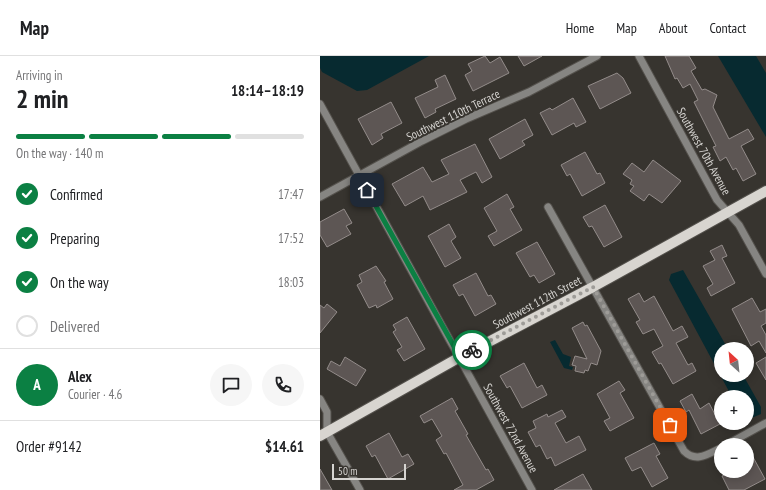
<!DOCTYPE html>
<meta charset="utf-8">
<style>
body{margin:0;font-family:"PT Sans Narrow",sans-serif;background:#f6f6f6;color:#202124;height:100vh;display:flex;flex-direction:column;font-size:15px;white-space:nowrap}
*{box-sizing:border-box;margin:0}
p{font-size:13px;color:#757577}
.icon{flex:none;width:22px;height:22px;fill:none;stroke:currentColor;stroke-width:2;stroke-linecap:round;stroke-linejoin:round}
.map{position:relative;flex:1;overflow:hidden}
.side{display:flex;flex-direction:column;background:#fff;width:320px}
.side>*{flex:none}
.needle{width:26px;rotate:333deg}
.tools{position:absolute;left:394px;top:286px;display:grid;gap:8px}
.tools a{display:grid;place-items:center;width:40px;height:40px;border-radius:50%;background:#fff;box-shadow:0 2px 10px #0003;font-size:20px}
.scale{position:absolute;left:12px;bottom:10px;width:74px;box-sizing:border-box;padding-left:4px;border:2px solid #d6d4d1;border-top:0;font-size:11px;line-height:14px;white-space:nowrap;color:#d6d4d1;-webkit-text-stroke:3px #37342f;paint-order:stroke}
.pin{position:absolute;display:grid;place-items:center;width:34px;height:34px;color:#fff;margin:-17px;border-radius:8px;box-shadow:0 2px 6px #0006}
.courier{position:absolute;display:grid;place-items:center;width:40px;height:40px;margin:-20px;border:3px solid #0b8043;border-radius:50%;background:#fff;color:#222;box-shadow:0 1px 5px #0007}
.summary em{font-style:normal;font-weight:700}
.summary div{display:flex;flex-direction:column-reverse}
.summary{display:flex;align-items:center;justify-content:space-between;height:68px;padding:0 16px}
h1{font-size:26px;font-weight:700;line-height:30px}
.bar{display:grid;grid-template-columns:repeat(4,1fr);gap:6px 4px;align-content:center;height:48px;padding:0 16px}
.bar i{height:5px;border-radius:3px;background:#e0e0e0}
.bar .on{background:#0b8043}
.bar p{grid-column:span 4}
.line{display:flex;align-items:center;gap:10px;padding:0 16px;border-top:1px solid #e0e0e0}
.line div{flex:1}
.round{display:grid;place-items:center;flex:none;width:42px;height:42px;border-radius:21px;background:#f6f6f6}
ol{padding:0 16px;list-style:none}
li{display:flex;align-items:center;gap:12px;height:44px}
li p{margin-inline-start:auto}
li .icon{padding:4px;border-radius:50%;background:#0b8043;color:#fff;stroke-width:4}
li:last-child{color:#757577}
li i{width:22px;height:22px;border:2px solid #e0e0e0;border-radius:50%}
header{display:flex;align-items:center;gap:24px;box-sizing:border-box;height:56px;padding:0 20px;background:#fff;border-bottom:1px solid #e0e0e0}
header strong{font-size:19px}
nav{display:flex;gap:22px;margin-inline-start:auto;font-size:14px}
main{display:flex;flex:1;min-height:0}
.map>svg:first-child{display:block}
.water{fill:#072a30}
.building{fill:#5d5654;stroke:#938c8a}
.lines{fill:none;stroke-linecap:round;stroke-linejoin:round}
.minor-casing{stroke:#54514c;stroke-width:9}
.major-casing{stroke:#54514c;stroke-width:12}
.minor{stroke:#868582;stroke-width:7}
.major{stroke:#d8d5d0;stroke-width:10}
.done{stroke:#9e9c98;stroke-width:4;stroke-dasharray:0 7.2}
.route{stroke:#0b8043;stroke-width:5}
.labels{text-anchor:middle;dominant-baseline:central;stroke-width:4;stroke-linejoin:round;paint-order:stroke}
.street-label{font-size:12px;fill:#d6d4d1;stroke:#37342f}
</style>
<header>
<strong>Map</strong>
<nav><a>Home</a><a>Map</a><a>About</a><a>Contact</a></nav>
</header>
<main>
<section class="side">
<div class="summary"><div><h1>2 min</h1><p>Arriving in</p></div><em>18:14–18:19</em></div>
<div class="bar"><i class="on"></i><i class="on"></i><i class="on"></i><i></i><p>On the way · 140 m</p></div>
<ol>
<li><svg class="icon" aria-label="check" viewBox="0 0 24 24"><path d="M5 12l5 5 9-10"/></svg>Confirmed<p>17:47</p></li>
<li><svg class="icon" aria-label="check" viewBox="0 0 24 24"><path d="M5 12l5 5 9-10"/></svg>Preparing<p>17:52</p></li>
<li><svg class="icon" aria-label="check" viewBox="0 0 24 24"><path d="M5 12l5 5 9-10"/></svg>On the way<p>18:03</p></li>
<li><i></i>Delivered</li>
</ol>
<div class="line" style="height:72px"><b class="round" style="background:#0b8043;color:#fff">A</b><div><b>Alex</b><p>Courier · 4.6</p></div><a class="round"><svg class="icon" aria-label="chat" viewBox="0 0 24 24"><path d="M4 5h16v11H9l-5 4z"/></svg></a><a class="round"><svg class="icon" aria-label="phone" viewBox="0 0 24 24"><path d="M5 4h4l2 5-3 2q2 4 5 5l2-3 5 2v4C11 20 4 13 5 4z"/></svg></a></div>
<div class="line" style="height:52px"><div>Order #9142</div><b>$14.61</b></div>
</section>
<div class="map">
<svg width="446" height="434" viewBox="0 0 446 434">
<rect width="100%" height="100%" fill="#37342f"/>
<path class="water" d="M0 0H109L47 34 37 35 2 16 0 12Z
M398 0H436L446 17V81Z
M363 214 408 293H401V319H423L441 351V358L427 364V341H412L349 224 351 218Z
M235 284 243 298 251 301 249 310 253 311 252 314 244 312 230 286Z"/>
<path class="building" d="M165 0 170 7 180 1 189 17 153 35 145 19 152 15 148 8Z
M198 0H222L204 10Z
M345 0H369L376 12 371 15 382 34 385 33 397 39 393 51 409 83 428 73 434 83 421 90 436 118 423 125 416 112 413 114 406 101 400 105 393 91 396 90 374 46 378 44 370 28 363 32 357 22 355 23Z
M297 17 303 22 311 37 280 53 268 30Z
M125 19 136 43 115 53 116 56 105 62 95 42 118 31 115 24Z
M253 42 266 66 256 71 254 67 232 79 220 57 230 52 232 54Z
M71 46 82 67 61 78 63 82 52 89 38 63Z
M205 63 213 79 202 85 205 89 180 103 169 83Z
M155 88 172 121 162 127 156 116 140 124 147 136 110 154 103 140 85 150 72 128 103 111 112 126 129 118 121 104Z
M265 96 277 118 280 117 285 127 262 140 250 118 247 120 241 109Z
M333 104 361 125 342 147 329 138 324 145 310 135 314 130 310 128 312 124 303 118 312 107 324 116Z
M187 138 194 151 190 153 202 174 174 190 168 180 177 175 164 152Z
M285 149 302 181 284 191 272 170 269 171 263 161Z
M24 153 32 167 26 170 31 178 7 191 0 179V166Z
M129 168 136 181 131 185 141 202 125 211 108 180Z
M217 186 235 218 219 227 214 219 210 221 196 197Z
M402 189 407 200 402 202 415 227 391 240 387 232 393 228 383 210 395 204 390 195Z
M56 210 66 225 64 226 73 243 57 252 56 249 49 252 37 229 42 226 39 219Z
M156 217 168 240 171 239 176 248 155 260 143 238 139 240 133 229Z
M319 237 324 246 334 240 353 275 362 270 368 281 356 287 368 309 372 307 376 315 353 328 341 307 339 308 332 296 343 290 334 273 323 278 316 266 320 264 308 243Z
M432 242 440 256 446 253V267L441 270 446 279V297L439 285 431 290 412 253Z
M7 248 17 256 0 277V249L4 252Z
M87 261 105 293 84 305 77 294 82 291 73 276 76 274 73 269Z
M263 266 265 270 267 269 281 295 277 309 271 307 268 315 265 314 264 317 255 315 256 310 252 309 255 300 267 303 252 272Z
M25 301 46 314 36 330 7 313 11 305 20 310Z
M446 301V324L436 307Z
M204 307 217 332 222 329 227 339 202 352 190 330 187 332 180 320Z
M299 325 305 334 300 337 314 362 290 375 284 365 290 362 277 338Z
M372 338 380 353 389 347 400 368 381 378 369 354 366 356 360 345Z
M132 342 138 353 135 355 148 378 146 379 166 414 168 413 174 424 156 434H134L143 429 126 397 124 398 116 384 122 380 112 363 104 367 100 360Z
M242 354 246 361 235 367 246 387 259 380 266 394 235 410 231 401 227 403 220 389 216 391 208 376 216 372 213 365 227 358 228 361Z
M69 377 82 401 88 398 94 408 68 423 55 399 52 401 46 390Z
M334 387 340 398 336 400 348 422 332 431 321 411 312 415 305 402Z
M433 401 445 423 424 434H409L402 420 413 415H427V405Z
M0 413 12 434H0Z
M263 418 272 434H234Z"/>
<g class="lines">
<g class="minor-casing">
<path id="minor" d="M319 0 397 144 419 169 446 218
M0 48 212 434
M0 141 102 85 146 63 209 36 277 0
M228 151 364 395C376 407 388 398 401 392
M0 343 7 356V376L40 434
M406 389 446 367"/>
</g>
<g class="major-casing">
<path id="major" d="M0 380 140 301 273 231 446 135"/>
</g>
<use href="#minor" class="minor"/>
<use href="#major" class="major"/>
</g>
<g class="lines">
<path class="done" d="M152 294 273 231 350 369"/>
<path class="route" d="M47 134 140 301 152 294"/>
</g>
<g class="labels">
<g class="street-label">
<text transform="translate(133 59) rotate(-26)">Southwest 110th Terrace</text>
<text transform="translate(384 95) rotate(61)">Southwest 70th Avenue</text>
<text transform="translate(217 246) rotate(-28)">Southwest 112th Street</text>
<text transform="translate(191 372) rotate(61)">Southwest 72nd Avenue</text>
</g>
</g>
</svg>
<div class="tools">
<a><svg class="needle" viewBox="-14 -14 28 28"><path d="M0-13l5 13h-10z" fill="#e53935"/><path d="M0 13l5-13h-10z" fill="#757577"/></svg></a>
<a>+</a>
<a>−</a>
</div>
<div class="scale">50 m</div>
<div class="pin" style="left:350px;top:369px;background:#ea580c"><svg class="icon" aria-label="bag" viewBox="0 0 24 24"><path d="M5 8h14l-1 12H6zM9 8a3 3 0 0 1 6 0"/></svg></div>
<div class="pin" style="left:47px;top:134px;background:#1f2937"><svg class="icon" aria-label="home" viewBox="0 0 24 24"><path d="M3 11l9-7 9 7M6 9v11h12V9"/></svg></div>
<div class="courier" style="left:152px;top:294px"><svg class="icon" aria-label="bike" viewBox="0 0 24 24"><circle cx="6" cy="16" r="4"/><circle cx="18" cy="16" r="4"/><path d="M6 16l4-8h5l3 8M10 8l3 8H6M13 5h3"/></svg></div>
</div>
</main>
